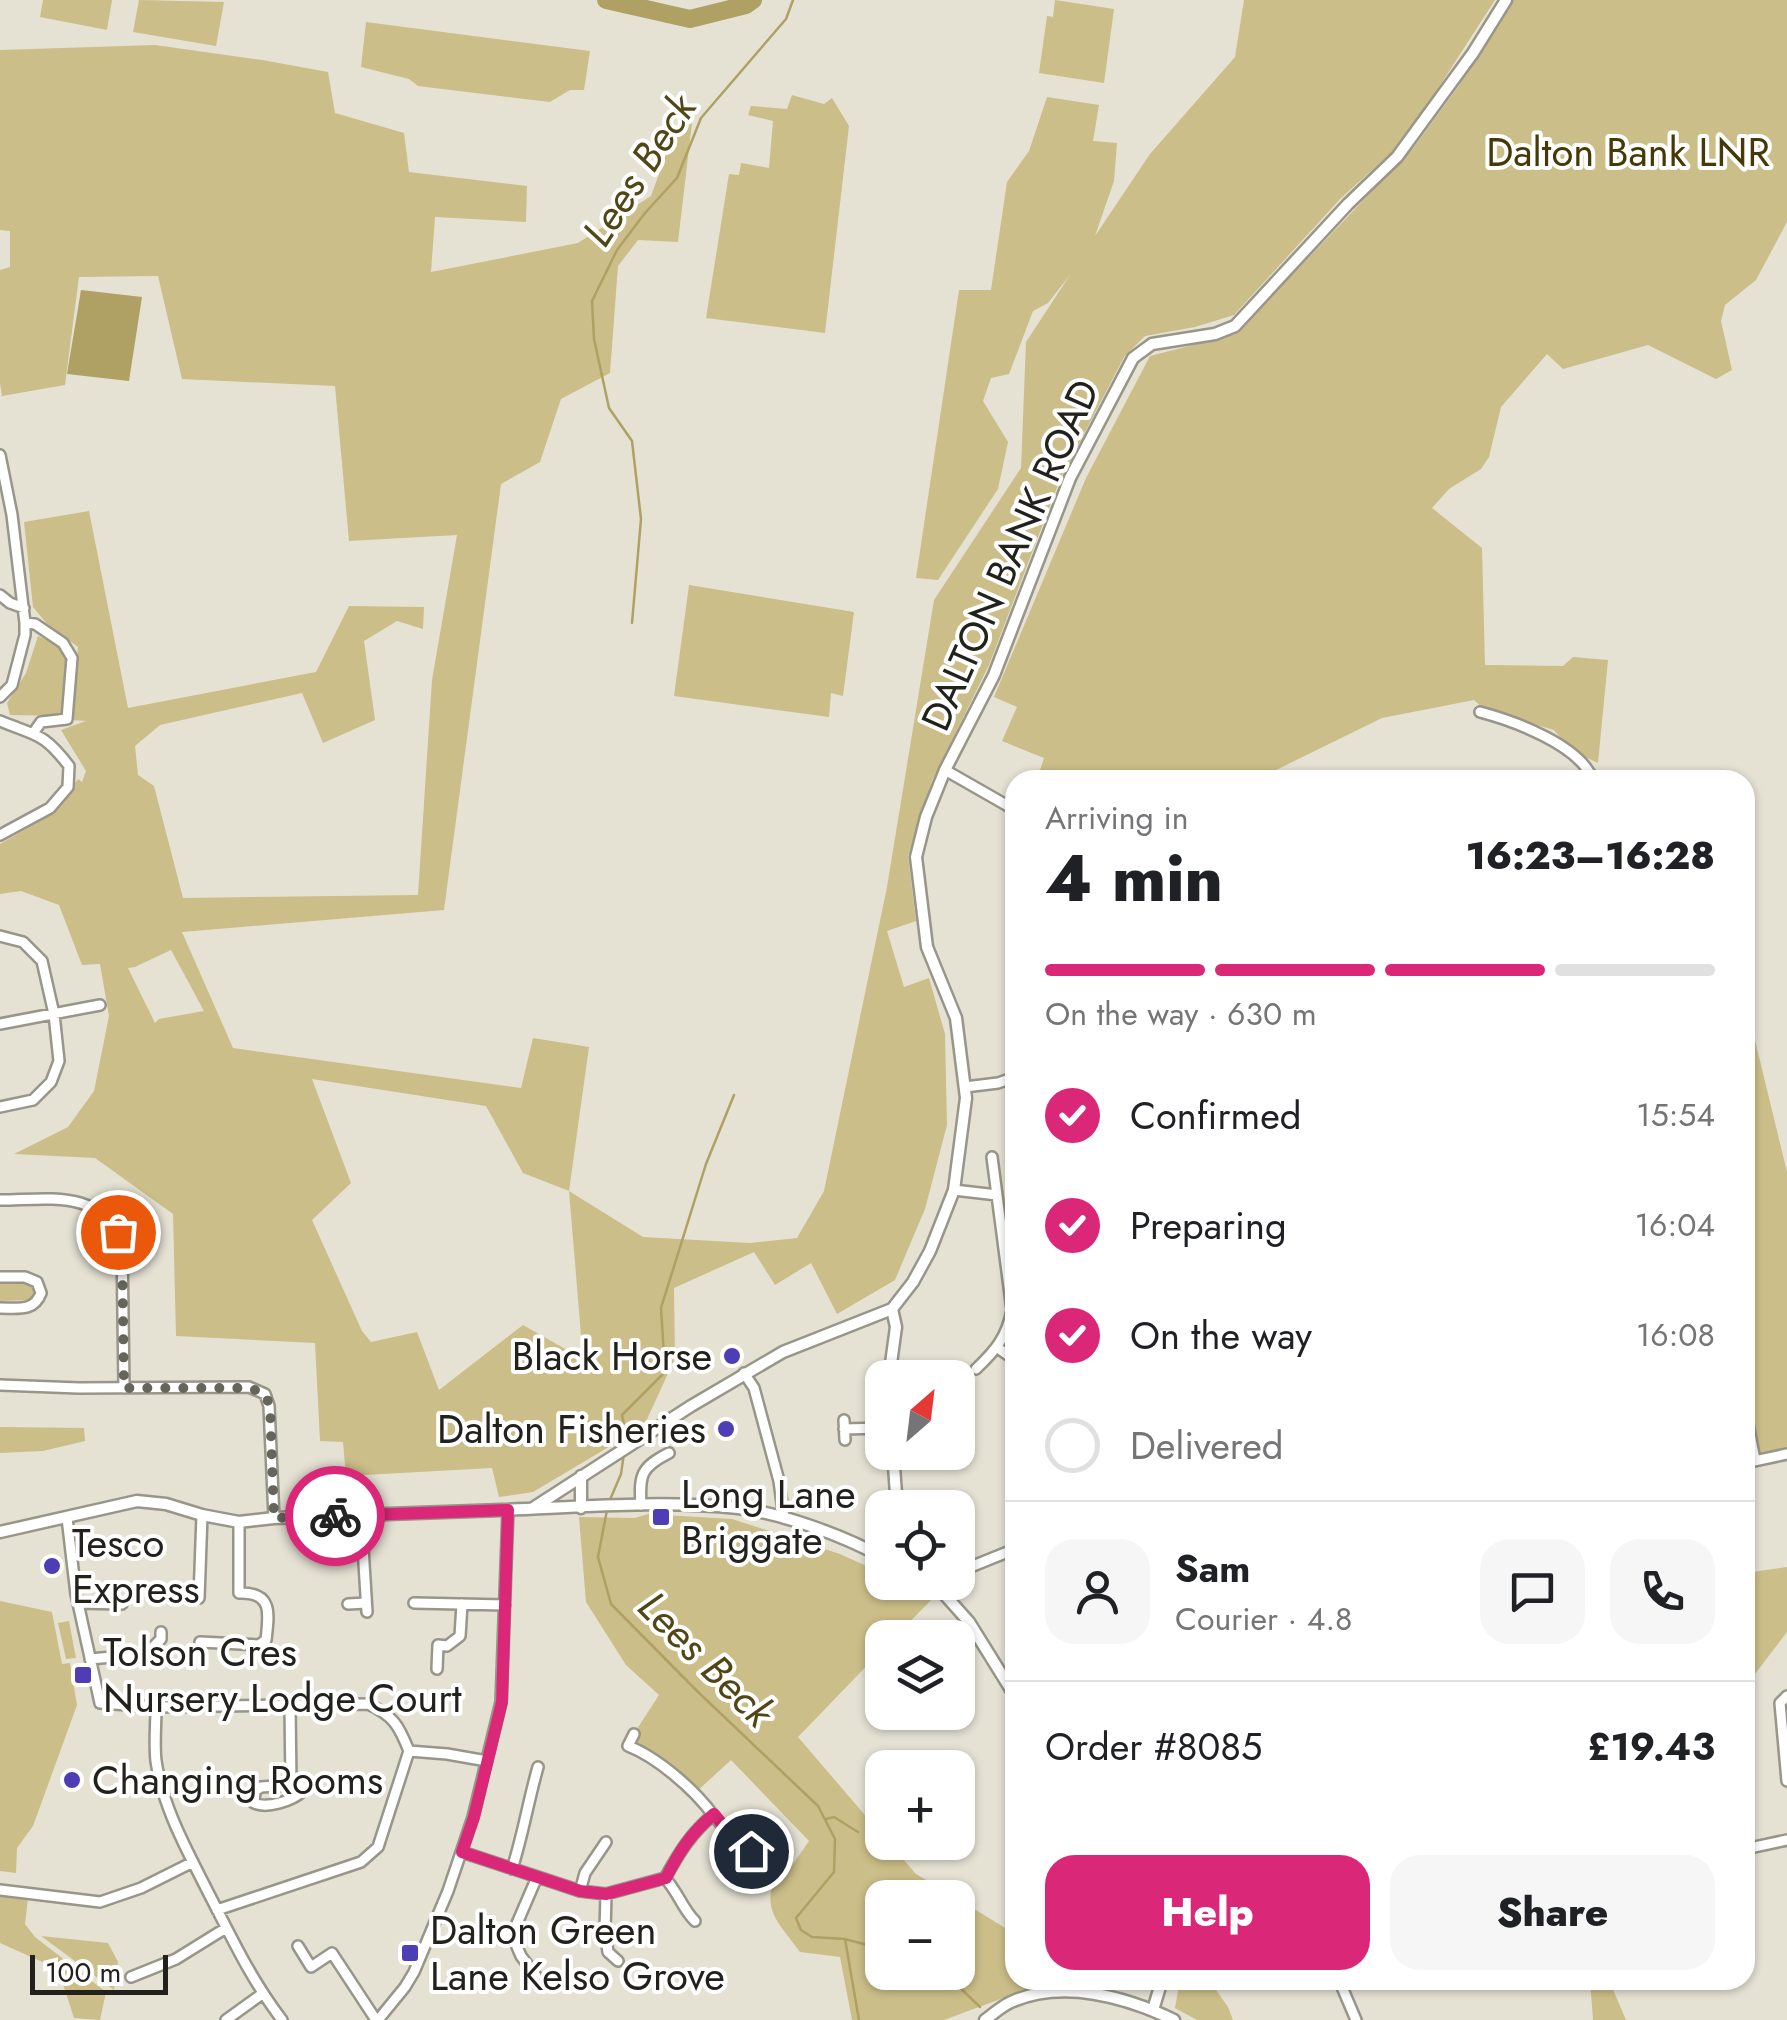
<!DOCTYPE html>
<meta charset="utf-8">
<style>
body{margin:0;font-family:Jost,sans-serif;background:#f6f6f6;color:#202124;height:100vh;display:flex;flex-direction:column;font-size:38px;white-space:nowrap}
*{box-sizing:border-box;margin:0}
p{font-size:32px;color:#757577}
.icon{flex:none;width:55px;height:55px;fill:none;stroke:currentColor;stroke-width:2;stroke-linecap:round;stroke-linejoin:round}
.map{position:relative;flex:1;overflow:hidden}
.side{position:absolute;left:1005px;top:770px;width:750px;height:1220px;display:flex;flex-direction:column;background:#fff;border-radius:30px;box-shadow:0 2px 8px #0004}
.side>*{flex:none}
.needle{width:65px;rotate:28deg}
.fabs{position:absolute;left:865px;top:1360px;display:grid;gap:20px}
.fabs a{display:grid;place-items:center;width:110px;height:110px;border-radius:20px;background:#fff;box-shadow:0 2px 8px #0004;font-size:50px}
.scale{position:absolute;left:30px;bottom:25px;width:138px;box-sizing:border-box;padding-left:10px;border:5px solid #22211c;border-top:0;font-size:28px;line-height:35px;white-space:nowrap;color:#22211c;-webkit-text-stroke:8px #fff;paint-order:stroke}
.pin{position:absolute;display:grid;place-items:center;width:85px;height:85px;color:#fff;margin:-42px;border:5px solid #fff;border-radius:50%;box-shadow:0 2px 10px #0007}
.courier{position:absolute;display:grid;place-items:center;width:100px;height:100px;margin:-50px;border:8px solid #db2777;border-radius:50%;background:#fff;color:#222;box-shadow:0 2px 12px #0007}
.summary em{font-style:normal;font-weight:800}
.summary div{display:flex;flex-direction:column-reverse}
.summary{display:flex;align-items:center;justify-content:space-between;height:170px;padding:0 40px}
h1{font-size:65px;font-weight:800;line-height:75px}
.bar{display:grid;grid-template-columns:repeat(4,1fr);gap:15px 10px;align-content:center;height:120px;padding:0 40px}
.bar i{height:12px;border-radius:8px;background:#e0e0e0}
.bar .active{background:#db2777}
.bar p{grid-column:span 4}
.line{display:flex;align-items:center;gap:25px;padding:0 40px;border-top:2px solid #e0e0e0}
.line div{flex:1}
.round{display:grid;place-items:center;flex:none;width:105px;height:105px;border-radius:30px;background:#f6f6f6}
ol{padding:0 40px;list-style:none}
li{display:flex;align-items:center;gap:30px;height:110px}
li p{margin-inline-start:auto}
li .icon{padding:10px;border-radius:50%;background:#db2777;color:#fff;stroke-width:4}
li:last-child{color:#757577}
li i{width:55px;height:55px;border:5px solid #e0e0e0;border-radius:50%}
.cta{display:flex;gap:20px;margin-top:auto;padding:20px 40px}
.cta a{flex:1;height:115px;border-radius:30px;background:#db2777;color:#fff;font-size:40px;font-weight:800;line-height:115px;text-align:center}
.cta a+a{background:#f6f6f6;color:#202124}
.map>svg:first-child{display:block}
.green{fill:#cbbe88;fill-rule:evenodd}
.water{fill:#afa063}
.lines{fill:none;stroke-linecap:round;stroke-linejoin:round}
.stream{stroke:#afa063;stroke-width:2.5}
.river{stroke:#afa063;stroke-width:18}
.minor-casing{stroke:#989589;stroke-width:14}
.tertiary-casing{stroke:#989589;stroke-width:15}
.minor{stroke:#fff;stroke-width:9}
.tertiary{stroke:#fff;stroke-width:10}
.done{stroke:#66655c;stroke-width:10;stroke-dasharray:0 18}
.route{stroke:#db2777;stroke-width:12}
.poi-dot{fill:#4d3eb5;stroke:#fff;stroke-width:4}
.labels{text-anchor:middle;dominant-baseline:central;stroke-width:8;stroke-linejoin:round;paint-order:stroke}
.park-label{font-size:40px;fill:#453a07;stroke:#fff}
.street-label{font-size:40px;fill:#22211c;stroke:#fff}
.poi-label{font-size:40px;fill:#22211c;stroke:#fff;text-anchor:start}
.water-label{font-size:42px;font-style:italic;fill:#514616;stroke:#fff}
</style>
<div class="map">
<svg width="1787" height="2020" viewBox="0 0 1787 2020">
<rect width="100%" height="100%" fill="#e5e2d4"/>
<path class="green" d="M43 0H112L107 30 40 17Z
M139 0 224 2 216 46 133 32Z
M1055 0 1114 9 1104 83 1039 73 1047 16 1053 17Z
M1244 0H1495L1435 93 1391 153 1341 198 1234 315 1195 327 1145 336 1124 357 1059 482 989 665 932 781 908 856 916 921 887 931 904 987 929 978 945 1034 947 1125 925 1209 895 1280 837 1314 811 1263 775 1285 754 1252 674 1288 675 1358 644 1426 533 1492 499 1497 492 1468 346 1476 343 1442 320 1441 315 1343 176 1336 173 1214 95 1158 14 1154 68 1127 94 1091 109 1016 100 964 82 965 59 905 21 891 0 894V844L54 813 78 779 82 782 86 771 61 730 86 721 71 720 78 647 48 625 33 607 24 522 89 511 128 708 316 672 349 606 424 607 423 629 397 621 364 641 375 720 323 743 302 693 160 725 135 746 138 775 154 786 183 898 418 895 432 680 457 535 349 541 335 386 182 379 158 276 79 277 65 385 2 396 0 383V270L10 267V231L0 230V50L155 45 262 60 328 72 335 113 404 133 409 172 527 186 526 222 435 217 431 272 578 243 651 196 675 130 692 123 678 242 638 240 618 266 610 373 561 399 540 462 501 484 444 910 182 932 233 1048 521 1088 533 1038 589 1047 569 1191 643 1237 750 1243 797 1238 824 1191 887 887 934 600 1021 468 1026 342 1070 275 1048 303 1033 311 1009 374 991 378 983 401 1008 442 998 489 938 580 916 578 959 290H991L1007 182 1029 151 1047 97 1099 105 1093 141 1117 143 1114 181 1095 236 1150 154 1235 57ZM171 950 204 1011 159 1019 155 1023 128 968 135 967ZM312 1079 486 1106 523 1173 569 1191 583 1359 523 1325 439 1390 417 1332 371 1342 362 1331 312 1220 351 1183Z
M1512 0H1787V222L1756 280 1725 305 1721 321 1732 370 1716 379 1648 345 1563 369 1547 354 1501 407 1489 457 1481 469 1449 489 1432 508 1482 548 1485 665 1563 666 1573 657 1608 660 1598 763 1572 751 1554 730 1485 710 1474 700 1382 718 1276 770 1265 780H1037L1044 758 1002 741 1017 707 994 697 1086 478 1150 356 1236 334 1414 147 1458 87Z
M366 22 590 51 584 90H570L550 102 418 86 409 79 361 67Z
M792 95 824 104 832 98 849 126 825 333 706 318 729 174 739 175 741 163 769 168 773 121 748 115 751 106 787 109Z
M689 585 854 612 843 696 831 693 829 717 674 696Z
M38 636 60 646 67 659 62 716 10 715 7 703 26 673Z
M1745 999 1787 1172V1449L1745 1456Z
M0 1281 34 1284 38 1290 32 1300 0 1301Z
M0 1427 84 1428 85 1441 43 1451 0 1453Z
M648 1514 732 1519 840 1554 882 1573V1582L904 1583 935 1596 895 1637 882 1638V1650L798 1737 882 1835V1842L889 1843 916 1874 955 1897 882 1898V1972H958V1899L1015 1934V1980H1090L1098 1987 1060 1985 1025 1990 944 2020H852L840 1957 800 1952C777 1920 759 1909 779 1869L789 1870 809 1841 731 1760 696 1792 631 1745 635 1732 659 1695 626 1665 586 1602 579 1517 635 1518Z
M1787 1567V1632L1745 1687V1573Z
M0 1601 52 1612 62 1664 70 1663 77 1705 33 1826 17 1848 16 1873 0 1871Z
M69 1621 76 1658 66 1659 58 1623Z
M0 1895 28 1898 25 1924 35 1937 106 1992 100 2020 74 2018 58 1969 0 1943Z
M41 1936 108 1943 118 1962 114 1990Z
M1180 1980H1209L1228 2007 1233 2020H1197L1175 2008Z
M1590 1980H1609L1626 2020H1593Z"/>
<path class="water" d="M81 290 142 297 129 381 67 374Z"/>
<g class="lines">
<path class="stream" d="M632 623 641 519 632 441 609 408 594 339 592 301 617 250 645 213 677 178 701 118 786 19 793 0
M625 1445 626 1435 622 1415 665 1372 661 1308 706 1164 734 1095
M609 1502 621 1474 624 1453
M607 1510 598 1557 611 1604 697 1691 818 1806 835 1839 834 1872 796 1918 801 1930 812 1937 845 1939 882 1949
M826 1819 834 1817 858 1832
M845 1939 859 2020
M932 1972 956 1984 980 2007"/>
<path class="river" d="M606 0 690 19 746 5 753 0"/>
<g class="minor-casing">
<path id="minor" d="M0 455 12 515 25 623V635L12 685 0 697
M0 595 10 603 24 608
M25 623 35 624 63 643 72 658 67 719 41 722 34 732
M1480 712C1514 721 1580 745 1593 780
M0 721C36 736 43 732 69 766L68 787 50 808 0 835
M945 770 1015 810
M0 936 23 942 42 961 54 1014 59 1061 51 1082 33 1100 0 1107
M0 1024 100 1005
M965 1087 998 1083 1015 1077
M954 1190 997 1195
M0 1200C48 1200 102 1188 122 1244L124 1388
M0 1277H25L37 1282 41 1293C34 1312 18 1308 0 1308
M998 1348 1015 1360
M976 1369C995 1351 1007 1337 1012 1310L992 1157
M744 1373 754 1388 779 1481 784 1518
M0 1385 79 1388 249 1387 265 1394 269 1406 274 1518
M1745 1408 1755 1460
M844 1420 845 1440
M844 1429 882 1428
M1745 1463 1787 1454
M641 1505C639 1475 641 1467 669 1453
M361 1515 367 1612
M67 1518 76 1594 100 1703 156 1707 368 1704C394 1716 399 1726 409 1751L378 1847 361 1862 217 1910
M958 1572 1015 1549
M199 1598 202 1515
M78 1603 122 1604
M414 1603 505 1605
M348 1604 366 1603
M200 1642 259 1645 266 1640C269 1613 273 1592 239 1593V1522
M90 1659 146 1654 161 1639V1632
M437 1669 438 1645 447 1646 460 1636 462 1604
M1787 1696 1780 1703 1787 1781
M290 1706 291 1785 298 1784 303 1787V1791C292 1801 267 1809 254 1803L255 1791 261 1787 291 1785
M156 1707C156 1724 154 1744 156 1761 163 1808 187 1850 208 1892 232 1938 250 1978 282 2020
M409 1751 447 1754 487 1761
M713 1815 730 1835 751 1851
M1745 1849 1787 1840
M462 1852 580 1891 606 1894 665 1878C679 1853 691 1833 713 1815 695 1790 657 1757 628 1746L634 1734
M512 1869C523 1835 528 1802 538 1767
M665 1878C678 1892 683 1910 695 1921
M0 1890 100 1902 141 1888 193 1862
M580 1891 585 1873 606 1842
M606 1894 605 1932 608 1952 618 1961
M494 1933 512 1935 521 1956 536 1976
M512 1935 537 1877
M298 1946 311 1967 332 1953 376 2020
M131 1977 176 1959 226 1928
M1339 1980 1356 2020
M226 2020 262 1994
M378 2020 405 1987 414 1972 448 1891 473 1817 501 1702 508 1510"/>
</g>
<g class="tertiary-casing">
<path id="tertiary" d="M889 1378 896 1327 892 1309
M893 1452 896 1494 894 1508
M581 1476V1508
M533 1508 691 1406 783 1352 892 1309 913 1282 930 1251 954 1190 966 1098 956 1018 927 947 916 857 926 817 945 770 994 675 1070 478 1133 358 1152 344 1215 334 1235 326 1348 204 1397 157 1473 53 1506 0
M0 1532 137 1501 166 1504 202 1515 239 1522 274 1518C350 1515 426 1513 502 1510 580 1507 661 1500 738 1508 784 1514 842 1535 882 1557
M876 1553 882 1539
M931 1582 937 1586 969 1622 1015 1696
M1153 2010 1162 1980
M985 2020C993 2014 1002 2006 1011 2002 1063 1979 1126 1997 1174 2020"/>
</g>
<use href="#minor" class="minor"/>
<use href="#tertiary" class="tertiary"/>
</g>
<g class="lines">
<path class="done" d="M118 1232 122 1244 124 1388H250L265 1394 270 1406 274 1518 335 1516"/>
<path class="route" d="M335 1516 508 1510 502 1702 474 1817 462 1852 580 1891 606 1894 666 1878C679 1852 691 1833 714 1814L730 1834 751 1851"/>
</g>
<g class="poi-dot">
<circle cx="732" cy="1356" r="10"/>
<circle cx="726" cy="1429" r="10"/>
<rect x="651" y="1507" width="20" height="20" rx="5"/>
<circle cx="52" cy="1566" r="10"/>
<rect x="73" y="1665" width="20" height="20" rx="5"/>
<circle cx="72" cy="1780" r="10"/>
<rect x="400" y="1943" width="20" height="20" rx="5"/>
</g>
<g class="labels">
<g class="park-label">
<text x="1628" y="152">Dalton Bank LNR</text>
</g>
<g class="street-label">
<text transform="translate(1010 555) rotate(-66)">DALTON BANK ROAD</text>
</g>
<g class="poi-label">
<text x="712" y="1356" text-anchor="end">Black Horse</text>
<text x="706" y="1429" text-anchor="end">Dalton Fisheries</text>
<text x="681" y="1494">Long Lane<tspan x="681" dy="46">Briggate</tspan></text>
<text x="72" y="1543">Tesco<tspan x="72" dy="46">Express</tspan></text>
<text x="103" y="1652">Tolson Cres<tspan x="103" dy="46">Nursery Lodge Court</tspan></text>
<text x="92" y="1780">Changing Rooms</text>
<text x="430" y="1930">Dalton Green<tspan x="430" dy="46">Lane Kelso Grove</tspan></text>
</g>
<g class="water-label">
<text transform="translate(639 170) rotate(-57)">Lees Beck</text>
<text transform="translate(706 1659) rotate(45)">Lees Beck</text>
</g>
</g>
</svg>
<div class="fabs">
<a><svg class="needle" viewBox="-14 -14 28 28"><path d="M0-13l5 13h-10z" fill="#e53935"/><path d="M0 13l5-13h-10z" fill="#757577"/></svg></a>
<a><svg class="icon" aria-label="locate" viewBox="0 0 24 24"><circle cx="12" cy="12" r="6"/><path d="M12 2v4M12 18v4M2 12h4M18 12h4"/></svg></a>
<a><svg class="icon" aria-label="layers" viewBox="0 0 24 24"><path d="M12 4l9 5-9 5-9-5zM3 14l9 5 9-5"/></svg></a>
<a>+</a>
<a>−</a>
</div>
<div class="scale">100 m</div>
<div class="pin" style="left:118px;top:1232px;background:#ea580c"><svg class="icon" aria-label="bag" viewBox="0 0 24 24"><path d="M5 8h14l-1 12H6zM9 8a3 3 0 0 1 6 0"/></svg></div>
<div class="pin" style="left:751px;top:1851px;background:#1f2937"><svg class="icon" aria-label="home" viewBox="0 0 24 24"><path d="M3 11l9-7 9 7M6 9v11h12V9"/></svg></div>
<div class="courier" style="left:335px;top:1516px"><svg class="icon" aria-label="bike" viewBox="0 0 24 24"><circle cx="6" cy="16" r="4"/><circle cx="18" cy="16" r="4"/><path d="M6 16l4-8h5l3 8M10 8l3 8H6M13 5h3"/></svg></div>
<section class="side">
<div class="summary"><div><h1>4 min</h1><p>Arriving in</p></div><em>16:23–16:28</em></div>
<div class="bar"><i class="active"></i><i class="active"></i><i class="active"></i><i></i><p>On the way · 630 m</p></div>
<ol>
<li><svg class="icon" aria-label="check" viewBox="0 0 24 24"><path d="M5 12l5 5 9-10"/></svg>Confirmed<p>15:54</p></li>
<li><svg class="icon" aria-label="check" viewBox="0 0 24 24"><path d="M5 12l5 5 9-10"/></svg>Preparing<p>16:04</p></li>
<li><svg class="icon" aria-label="check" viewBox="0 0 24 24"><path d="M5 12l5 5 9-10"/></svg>On the way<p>16:08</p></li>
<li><i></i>Delivered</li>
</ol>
<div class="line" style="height:180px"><a class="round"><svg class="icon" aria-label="person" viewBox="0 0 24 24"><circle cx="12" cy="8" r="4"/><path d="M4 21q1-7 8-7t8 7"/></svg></a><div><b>Sam</b><p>Courier · 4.8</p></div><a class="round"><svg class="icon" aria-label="chat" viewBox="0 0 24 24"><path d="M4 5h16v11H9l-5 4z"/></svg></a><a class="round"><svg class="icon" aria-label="phone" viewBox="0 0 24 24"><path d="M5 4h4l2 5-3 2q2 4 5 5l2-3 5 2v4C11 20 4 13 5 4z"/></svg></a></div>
<div class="line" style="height:130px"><div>Order #8085</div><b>£19.43</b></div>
<div class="cta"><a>Help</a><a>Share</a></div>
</section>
</div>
